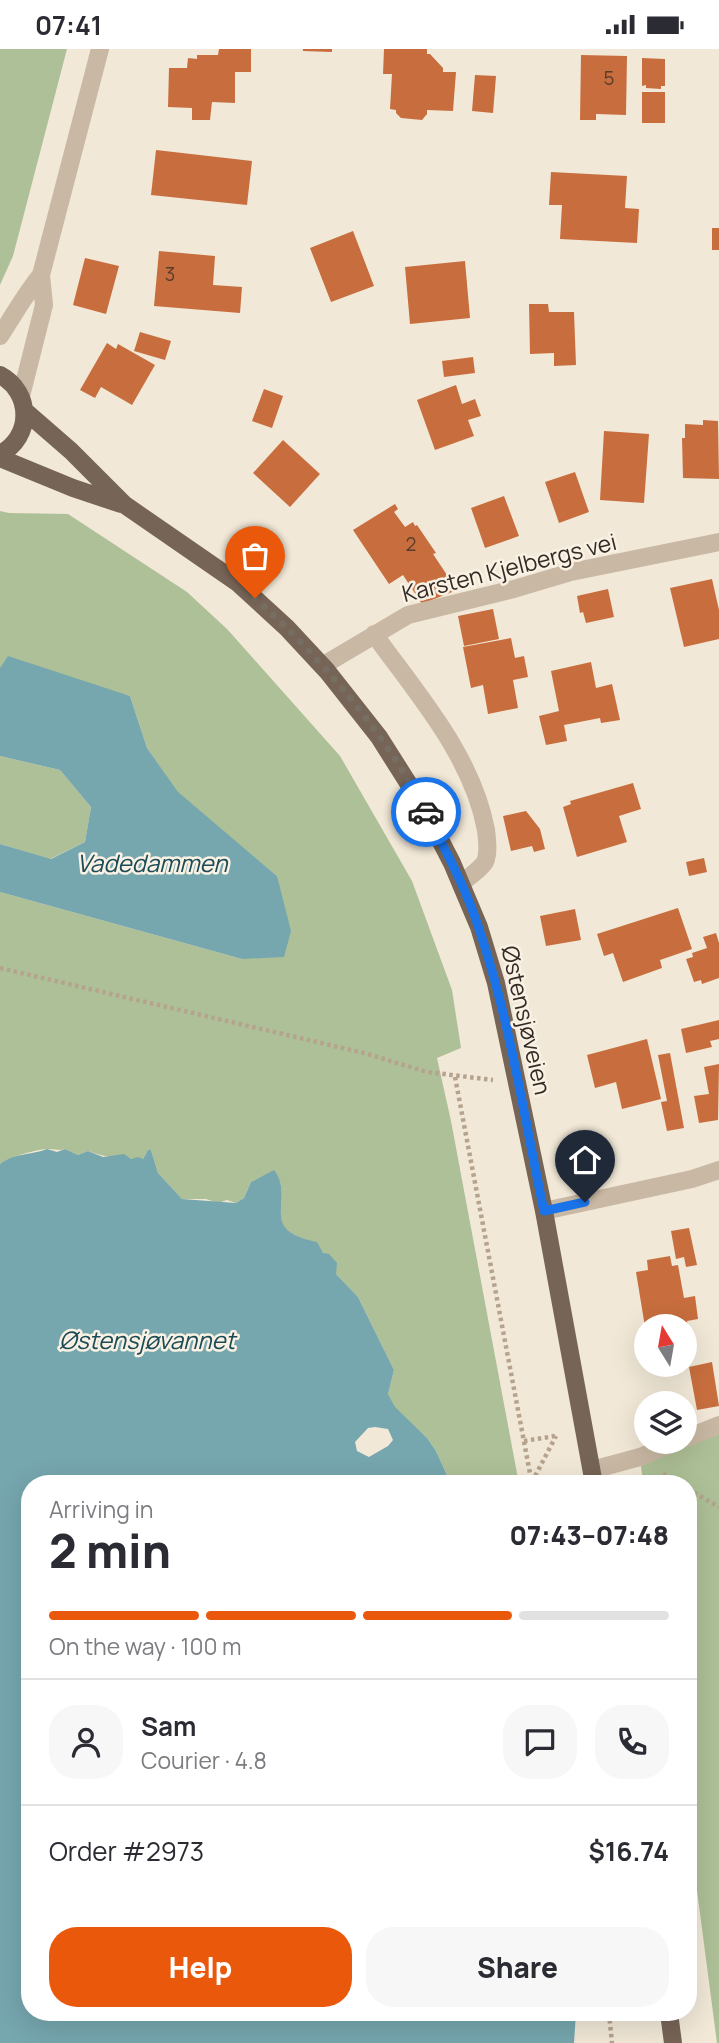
<!DOCTYPE html>
<meta charset="utf-8">
<style>
body{margin:0;font-family:Manrope,sans-serif;background:#f7f7f7;color:#2b2b33;height:100vh;display:flex;flex-direction:column;font-size:26px;white-space:nowrap}
*{box-sizing:border-box;margin:0}
p{font-size:23px;color:#7c7c81}
.icon{flex:none;width:38px;height:38px;fill:none;stroke:currentColor;stroke-width:2;stroke-linecap:round;stroke-linejoin:round}
.map{position:relative;flex:1;overflow:hidden}
.sheet{position:absolute;left:21px;top:1426px;width:676px;height:546px;display:flex;flex-direction:column;background:#fff;border-radius:28px;box-shadow:0 7px 28px #0002}
.sheet>*{flex:none}
.needle{width:46px;rotate:349deg}
.tools{position:absolute;left:634px;top:1265px;display:grid;gap:14px}
.tools a{display:grid;place-items:center;width:63px;height:63px;border-radius:50%;background:#fff;box-shadow:0 7px 28px #0002;font-size:35px}
.pin{position:absolute;display:grid;place-items:center;width:60px;height:60px;color:#fff;margin:-72px -30px;border-radius:50% 50% 50% 0;rotate:-45deg;box-shadow:0 0 7px #0007}
.pin .icon{rotate:45deg}
.courier{position:absolute;display:grid;place-items:center;width:70px;height:70px;margin:-35px;border:5px solid #1a73e8;border-radius:50%;background:#fff;color:#222;box-shadow:0 2px 9px #0007}
.head em{font-style:normal;font-weight:800}
.head div{display:flex;flex-direction:column-reverse}
.head{display:flex;align-items:center;justify-content:space-between;height:119px;padding:0 28px}
h1{font-size:46px;font-weight:800;line-height:52px}
.bar{display:grid;grid-template-columns:repeat(4,1fr);gap:10px 7px;align-content:center;height:84px;padding:0 28px}
.bar i{height:9px;border-radius:5px;background:#e1e1e2}
.bar .selected{background:#ea580c}
.bar p{grid-column:span 4}
.line{display:flex;align-items:center;gap:18px;padding:0 28px;border-top:2px solid #e1e1e2}
.line div{flex:1}
.round{display:grid;place-items:center;flex:none;width:74px;height:74px;border-radius:28px;background:#f7f7f7}
.primary-button{display:flex;gap:14px;margin-top:auto;padding:14px 28px}
.primary-button a{flex:1;height:80px;border-radius:28px;background:#ea580c;color:#fff;font-size:28px;font-weight:800;line-height:80px;text-align:center}
.primary-button a+a{background:#f7f7f7;color:#2b2b33}
.status{display:flex;justify-content:space-between;align-items:center;height:49px;padding:0 35px;background:#fff;direction:ltr}
.status svg{height:19px;fill:currentColor}
.map>svg:first-child{display:block}
.green{fill:#aec097}
.water{fill:#76a6ae;fill-rule:evenodd}
.building{fill:#c86e3e}
.lines{fill:none;stroke-linecap:round;stroke-linejoin:round}
.path{stroke:#b5a38d;stroke-width:4.5;stroke-dasharray:3.5 3.5;stroke-linecap:butt}
.minor{stroke:#c9b8a3;stroke-width:18}
.major{stroke:#766456;stroke-width:18}
.done{stroke:#766d63;stroke-width:7;stroke-dasharray:0 12.6}
.route{stroke:#1a73e8;stroke-width:9}
.labels{text-anchor:middle;dominant-baseline:central;stroke-width:5;stroke-linejoin:round;paint-order:stroke}
.number-label{font-size:19px;fill:#593c2b}
.street-label{font-size:23px;fill:#342b25;stroke:#f9f1e3}
.water-label{font-size:24px;font-style:italic;fill:#1a4b56;stroke:#f9f1e3}
</style>
<div class="status"><b>07:41</b><svg viewBox="0 0 49 12"><path d="M0 12V9h3v3zM5 12V6h3v6zM10 12V3h3v9zM15 12V0h3v12zM26 1h20v11H26zM47 4h2v5h-2z"/></svg></div>
<div class="map">
<svg width="719" height="1994" viewBox="0 0 719 1994">
<rect width="100%" height="100%" fill="#f1e8d7"/>
<path class="green" d="M0 0H67L13 207 0 236Z
M0 462 9 464 68 465 187 543 227 580 340 707 412 832 452 941 461 999 437 1009 451 1072 519 1435H451L436 1402 427 1389 395 1359 388 1345 394 1321 358 1248 336 1225 316 1193C255 1181 297 1151 274 1122L251 1133 244 1149 236 1154 227 1151 218 1154 206 1150H182L158 1124 151 1101H148L143 1110C124 1110 106 1109 88 1102L78 1106 65 1100C58 1102 56 1100 49 1100 38 1100 8 1108 0 1115V843L242 910 277 827 178 744 147 699 130 647 0 619Z
M0 707 60 721 91 758 85 793 50 810 0 795Z
M719 1376V1994H717L688 1773V1435H643L640 1408Z"/>
<path class="water" d="M8 607 130 647 147 699 178 743 277 827 291 882 284 908 242 910 0 843V795L51 810 85 793 91 758 60 721 0 707V619Z
M47 1100 57 1103 65 1100 78 1106 88 1102 103 1108 124 1105 131 1110 138 1108 143 1110 148 1101H151L158 1124 182 1150 236 1154 244 1149 251 1133 274 1121C297 1151 255 1181 317 1193L323 1204 329 1205 337 1214 336 1225 358 1248 394 1321 388 1345 395 1358 427 1389 436 1402 451 1435H30V1964H576L574 1994H0V1115C14 1104 32 1106 47 1100ZM375 1378 388 1380 393 1391 388 1397 369 1408 357 1402 355 1393 368 1379Z"/>
<path class="building" d="M219 0H251V23H235V54L212 53 210 71H192V59L168 58 169 19H187L188 9 197 10V6H218Z
M303 0H332V3L303 2Z
M384 0H427V5H430L443 19V23H456L453 62 427 61V65L422 71 401 69 396 64V61L390 60 392 25H383Z
M581 6 627 7 626 66 596 65V71H580Z
M642 9 665 10V37H661V40L646 39V36L642 37Z
M475 26 496 27 493 64 472 62Z
M642 43H665V74H642Z
M156 101 252 112 247 156 151 146Z
M551 123 627 127 625 159 639 160 637 194 560 190 562 156H549Z
M712 179H719V201H712Z
M353 182 374 237 331 253 310 199Z
M159 202 215 207 213 236 242 238 240 264 154 257Z
M85 209 119 217 106 265 73 256Z
M465 212 470 269 410 275 405 218Z
M529 255H548L549 263H574L576 316 554 317V304L530 305Z
M140 283 171 292 165 311 134 302Z
M107 294 116 300 118 295 155 316 132 356 101 338 95 349 80 341Z
M473 308 475 324 444 328 442 312Z
M456 336 462 355 475 350 481 367 468 371 474 387 435 401 417 351Z
M264 340 283 347 272 379 252 372Z
M703 371 718 372 719 430 683 429 682 389H685V375L703 376Z
M604 382 649 385 644 454 600 451Z
M283 391 320 425 290 458 253 424Z
M575 423 589 463 559 474 545 433Z
M504 447 519 487 485 499 471 459Z
M395 455 398 460 394 463 405 478 413 473 415 477 417 476 436 504 433 505 457 541 422 555 403 526 389 535 353 481Z
M712 530 719 561V590L684 598 670 539Z
M608 540 614 568 586 574 583 563 580 564 577 547Z
M493 560 499 590 464 597 458 567Z
M511 589 515 609 524 607 528 628 513 631 518 659 488 665 483 636 471 639 463 598Z
M591 613 596 639 612 635 620 671 601 674 600 669 564 676 567 692 546 696 539 667 559 662 551 622Z
M633 734 641 760 619 767 627 793 577 808 563 758 571 755 570 752Z
M526 762 540 780 545 800 534 803 532 797 511 802 503 767Z
M704 809 707 823 689 827 686 813Z
M678 859 692 900 660 911 662 919 623 933 613 904 604 907 597 885Z
M575 860 581 891 546 897 540 867Z
M716 884 719 894V929L702 935 701 931 694 933 686 910 693 908 692 904 707 899 703 888Z
M719 971V990L710 992 712 998 686 1004 681 980Z
M647 990 661 1050 622 1060 616 1033 595 1039 587 1006Z
M670 1004 684 1079 667 1082 661 1053 667 1052 658 1006Z
M719 1015 718 1071 699 1074 694 1047 709 1045 704 1018Z
M689 1179 697 1216 686 1218 684 1208 676 1210 671 1182Z
M670 1207 672 1217 678 1216 684 1249 695 1247 698 1270 687 1272 690 1291 684 1292V1278H645L636 1223 648 1221 647 1211Z
M712 1313 719 1357 697 1361 689 1318Z"/>
<g class="lines">
<path class="path" d="M0 919 364 1004 427 1023 493 1031
M455 1028 532 1435
M524 1392 555 1387
M663 1425 680 1435
M532 1433 556 1387
M688 1440 719 1458
M609 1964 612 1994"/>
<path class="minor" d="M0 287C14 266 25 245 41 226
M21 347 44 256 41 226 100 0
M374 585C417 645 472 706 486 781 487 790 489 804 485 813 480 821 468 828 461 835
M322 617 408 566 514 540 571 523 719 493
M544 1162 692 1130 719 1121
M684 1390 719 1376
M592 1421 640 1408 676 1393"/>
<path class="major" d="M0 326C32 343 33 388 0 405
M25 362 71 402 125 456 238 534 287 579 327 622 379 688 422 756 452 814 479 878 496 934 544 1162 594 1435
M0 409 73 439 121 455
M669 1964 673 1994"/>
</g>
<g class="lines">
<path class="done" d="M255 549C321 609 384 682 426 763"/>
<path class="route" d="M426 763C445 801 466 839 479 880 510 971 524 1068 544 1162L585 1153"/>
</g>
<g class="labels">
<g class="number-label">
<text x="609" y="29">5</text>
<text x="170" y="225">3</text>
<text x="411" y="495">2</text>
</g>
<g class="street-label">
<text transform="translate(509 518) rotate(-14)">Karsten Kjelbergs vei</text>
<text transform="translate(527 971) rotate(77)">Østensjøveien</text>
</g>
<g class="water-label">
<text x="152" y="813">Vadedammen</text>
<text x="147" y="1290">Østensjøvannet</text>
</g>
</g>
</svg>
<div class="tools">
<a><svg class="needle" viewBox="-14 -14 28 28"><path d="M0-13l5 13h-10z" fill="#e53935"/><path d="M0 13l5-13h-10z" fill="#7c7c81"/></svg></a>
<a><svg class="icon" aria-label="layers" viewBox="0 0 24 24"><path d="M12 4l9 5-9 5-9-5zM3 14l9 5 9-5"/></svg></a>
</div>
<div class="pin" style="left:255px;top:549px;background:#ea580c"><svg class="icon" aria-label="bag" viewBox="0 0 24 24"><path d="M5 8h14l-1 12H6zM9 8a3 3 0 0 1 6 0"/></svg></div>
<div class="pin" style="left:585px;top:1153px;background:#1f2937"><svg class="icon" aria-label="home" viewBox="0 0 24 24"><path d="M3 11l9-7 9 7M6 9v11h12V9"/></svg></div>
<div class="courier" style="left:426px;top:763px"><svg class="icon" aria-label="car" viewBox="0 0 24 24"><path d="M5 17H2v-5l4-1 3-4h7l3 4 3 1v5h-3M9 17h6M6 11h13"/><circle cx="7" cy="17" r="2"/><circle cx="17" cy="17" r="2"/></svg></div>
<section class="sheet">
<div class="head"><div><h1>2 min</h1><p>Arriving in</p></div><em>07:43–07:48</em></div>
<div class="bar"><i class="selected"></i><i class="selected"></i><i class="selected"></i><i></i><p>On the way · 100 m</p></div>
<div class="line" style="height:126px"><a class="round"><svg class="icon" aria-label="person" viewBox="0 0 24 24"><circle cx="12" cy="8" r="4"/><path d="M4 21q1-7 8-7t8 7"/></svg></a><div><b>Sam</b><p>Courier · 4.8</p></div><a class="round"><svg class="icon" aria-label="chat" viewBox="0 0 24 24"><path d="M4 5h16v11H9l-5 4z"/></svg></a><a class="round"><svg class="icon" aria-label="phone" viewBox="0 0 24 24"><path d="M5 4h4l2 5-3 2q2 4 5 5l2-3 5 2v4C11 20 4 13 5 4z"/></svg></a></div>
<div class="line" style="height:91px"><div>Order #2973</div><b>$16.74</b></div>
<div class="primary-button"><a>Help</a><a>Share</a></div>
</section>
</div>
